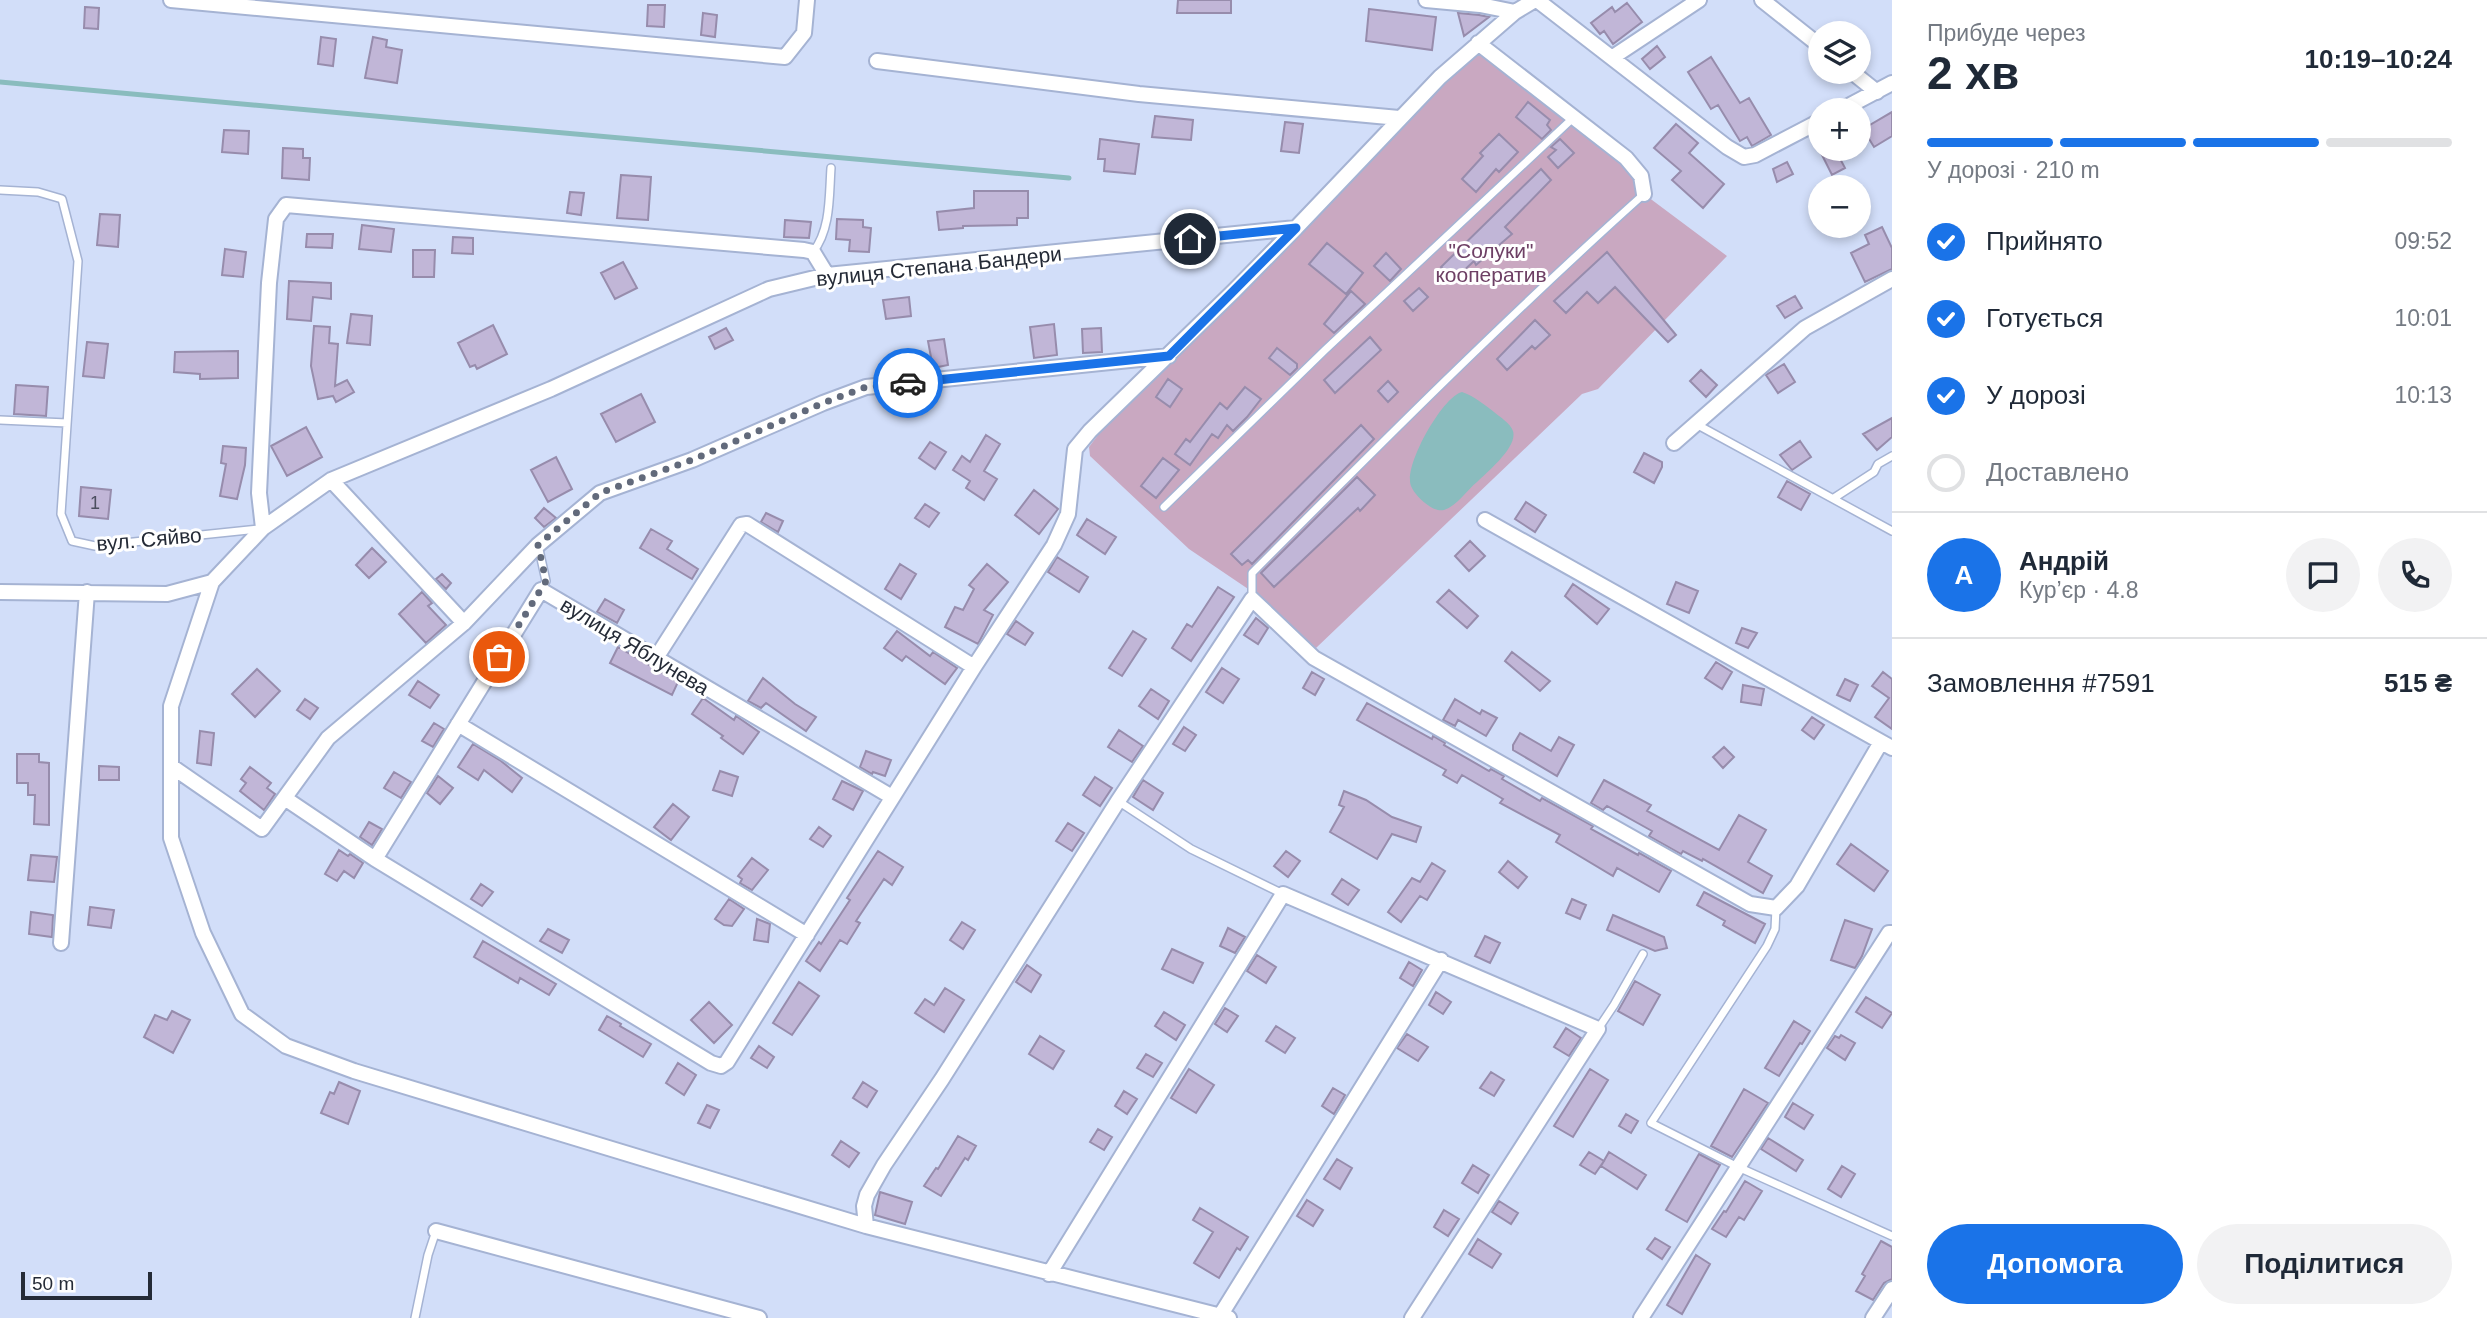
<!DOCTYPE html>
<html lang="uk">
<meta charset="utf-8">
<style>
body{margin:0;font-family:Arial,sans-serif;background:#f2f2f3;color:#1f2937;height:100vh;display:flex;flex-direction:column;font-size:26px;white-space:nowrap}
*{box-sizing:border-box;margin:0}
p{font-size:23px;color:#747a83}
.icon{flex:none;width:38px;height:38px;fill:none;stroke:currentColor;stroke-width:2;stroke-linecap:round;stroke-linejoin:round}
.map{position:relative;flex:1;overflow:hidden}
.sheet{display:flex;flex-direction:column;background:#fff;width:595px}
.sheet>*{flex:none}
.buttons{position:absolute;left:1808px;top:21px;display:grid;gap:14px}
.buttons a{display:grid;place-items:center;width:63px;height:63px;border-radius:50%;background:#fff;box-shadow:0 4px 10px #0003;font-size:35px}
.scale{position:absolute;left:21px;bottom:18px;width:131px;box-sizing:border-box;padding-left:7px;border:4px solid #252b37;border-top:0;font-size:19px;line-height:24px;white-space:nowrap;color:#252b37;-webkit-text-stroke:5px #fff;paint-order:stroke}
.pin{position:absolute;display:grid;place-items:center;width:60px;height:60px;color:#fff;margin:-30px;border:4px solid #fff;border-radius:50%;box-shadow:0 2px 7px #0007}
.courier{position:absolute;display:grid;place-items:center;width:70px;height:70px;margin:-35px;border:5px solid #1a73e8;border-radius:50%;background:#fff;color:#222;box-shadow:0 2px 9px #0007}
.head em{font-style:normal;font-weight:800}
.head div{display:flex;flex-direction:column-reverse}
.head{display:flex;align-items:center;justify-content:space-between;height:119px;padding:0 35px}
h1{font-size:46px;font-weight:800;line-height:52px}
.bar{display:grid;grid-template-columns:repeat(4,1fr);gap:10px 7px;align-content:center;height:84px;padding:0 35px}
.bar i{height:9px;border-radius:5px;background:#e0e1e3}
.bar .current{background:#1a73e8}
.bar p{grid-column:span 4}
.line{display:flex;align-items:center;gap:18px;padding:0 35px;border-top:2px solid #e0e1e3}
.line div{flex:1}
.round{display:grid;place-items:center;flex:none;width:74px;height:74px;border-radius:37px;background:#f2f2f3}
ol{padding:0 35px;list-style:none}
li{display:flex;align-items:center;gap:21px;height:77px}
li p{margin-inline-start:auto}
li .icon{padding:7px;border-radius:50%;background:#1a73e8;color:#fff;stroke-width:4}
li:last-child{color:#747a83}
li i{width:38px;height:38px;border:4px solid #e0e1e3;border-radius:50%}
.primary-button{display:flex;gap:14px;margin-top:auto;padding:14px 35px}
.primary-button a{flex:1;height:80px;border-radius:42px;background:#1a73e8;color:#fff;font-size:28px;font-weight:800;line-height:80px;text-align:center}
.primary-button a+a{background:#f2f2f3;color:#1f2937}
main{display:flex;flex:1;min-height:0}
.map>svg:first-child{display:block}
.green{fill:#c9a8c1}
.water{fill:#8abcbe}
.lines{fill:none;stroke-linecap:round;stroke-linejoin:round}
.stream{stroke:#8abcbe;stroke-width:5}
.building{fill:#c1b6d7;stroke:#978cac;stroke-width:2}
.service-casing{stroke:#a5b3d3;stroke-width:10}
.minor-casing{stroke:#a5b3d3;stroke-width:18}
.service{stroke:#fff;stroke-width:7}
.minor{stroke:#fff;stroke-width:14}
.done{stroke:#626a7b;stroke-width:7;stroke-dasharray:0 12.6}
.route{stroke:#1a73e8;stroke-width:9}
.labels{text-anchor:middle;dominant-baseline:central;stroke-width:6;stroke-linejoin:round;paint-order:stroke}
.number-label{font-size:18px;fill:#4c4e5f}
.park-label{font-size:21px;fill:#6e4065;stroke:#fff}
.street-label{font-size:21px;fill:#252b37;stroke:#fff}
</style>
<main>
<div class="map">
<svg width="1892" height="1318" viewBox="0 0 1892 1318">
<rect width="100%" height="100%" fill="#d2def9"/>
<path class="green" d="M1478 43 1630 169 1644 194 1727 256 1598 389 1582 394 1316 648 1260 597 1189 549 1090 456 1089 447 1101 431 1173 361 1424 102 1476 56Z"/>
<path class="water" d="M1462 392C1474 396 1485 405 1494 412 1500 417 1510 423 1513 431 1518 447 1487 472 1477 482 1467 490 1457 506 1444 510 1433 513 1415 496 1411 486 1403 466 1443 396 1462 392Z"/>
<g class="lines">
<path class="stream" d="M0 82C356 116 713 145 1069 178"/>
</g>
<path class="building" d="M1178 0H1231V13H1177Z
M1627 3 1642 22 1613 44 1604 31 1600 34 1591 23 1612 7 1615 12Z
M648 5H665L664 27 647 26Z
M85 7 99 8 98 29 84 28Z
M1369 9 1436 17 1432 50 1366 41Z
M703 13 717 15 715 37 701 35Z
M1458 13 1479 15 1489 17 1464 36Z
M321 37 336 39 333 66 318 64Z
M373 37 387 40 386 47 402 50 397 83 365 78Z
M1657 46 1665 57 1650 69 1642 59Z
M1711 57 1740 103 1749 98 1771 135 1752 146 1747 137 1740 141 1718 105 1711 109 1688 72Z
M1528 102 1550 120 1547 125 1551 130 1542 139 1516 117Z
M1892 112V136L1874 147 1863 129Z
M1155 116 1193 120 1191 140 1152 137Z
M1285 122 1303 124 1299 153 1281 151Z
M1676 124 1698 143 1689 153 1724 184 1703 208 1672 180 1681 171 1654 148Z
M224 130 249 131 248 154 222 152Z
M1499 134 1518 152 1499 172 1496 169 1476 192 1462 179 1483 156 1480 153Z
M1100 139 1139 144 1135 174 1104 171 1105 159H1098Z
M1560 139 1574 153 1558 168 1548 157 1556 150 1551 147Z
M283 148 303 149V158H310L309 180 282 178Z
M1819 149H1835L1845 168 1832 175Z
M1787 162 1793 174 1777 182 1773 169Z
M1541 169 1551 180 1505 227 1512 234 1476 265 1474 261 1453 281 1441 267Z
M621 175 651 177 648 220 617 218Z
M974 191H1028V218H1017V225L963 226V228L939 230 937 212 974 208Z
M570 192 584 193 581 215 567 213Z
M100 214 120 215 118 247 97 245Z
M837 219 863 220V227L871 228 869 252 849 251 850 240 836 239Z
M785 220 811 222 809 238 784 237Z
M362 225 394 229 391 252 359 249Z
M1882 227 1892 248V269L1865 282 1851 253 1869 244 1865 235Z
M307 234H333L332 248 306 247Z
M453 237 473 238V254L452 253Z
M1327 243 1363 273 1346 294 1309 264Z
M225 249 246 252 243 277 222 275Z
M413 250H435L434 277H413Z
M1607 252 1676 335 1668 342 1615 287 1598 303 1587 292 1566 313 1554 301Z
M1386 253 1401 269 1390 281 1374 266Z
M623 262 637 288 615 299 601 273Z
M289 281 331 283V299L313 297 311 321 287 319Z
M1419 288 1428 297 1413 311 1404 301Z
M1351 291 1365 304 1334 333 1324 324Z
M1795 296 1802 308 1785 318 1777 306Z
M909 297 911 316 886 319 883 300Z
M351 314 372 316 370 345 347 343Z
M1535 320 1550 335 1535 349 1532 346 1507 370 1497 359Z
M1054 324 1057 355 1034 358 1030 327Z
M493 325 507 354 477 369 475 365 470 367 458 343Z
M314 326 330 327 329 343 338 344 335 386 347 380 354 392 336 402 333 396 318 399 311 366Z
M726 328 733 340 715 349 709 337Z
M1101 328 1102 352 1083 353 1082 329Z
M1370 337 1381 350 1335 393 1324 380Z
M944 339 948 365 933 368 928 341Z
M87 342 108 344 104 378 83 376Z
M1277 348 1297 364V368L1290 375 1269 358Z
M238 351V378L200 379V374L174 372 175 352Z
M1784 364 1795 382 1778 393 1766 375Z
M1701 370 1717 385 1706 397 1690 381Z
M1168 379 1182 389 1170 407 1156 397Z
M1388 381 1398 392 1388 402 1378 391Z
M16 385 48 387 46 416 14 414Z
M1245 387 1261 399 1247 417 1233 431 1227 425 1218 438 1212 434 1190 465 1175 454 1186 439 1190 442 1220 403 1227 409Z
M641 394 655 422 616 442 601 414Z
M1892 418V437L1877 450 1863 434Z
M1361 425 1374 439 1252 564 1248 560 1242 565 1231 554Z
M306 427 322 457 287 476 271 446Z
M986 435 1000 444 984 471 997 479 984 500 966 488 970 481 953 470 962 456 970 462Z
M1800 441 1811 457 1792 470 1780 455Z
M930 442 946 452 935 469 919 458Z
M223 446 246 448 245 465 237 499 220 496 226 464 221 463Z
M1644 453 1662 462V467L1654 483 1634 472Z
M556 457 572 489 548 502 531 470Z
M1163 458 1179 470 1156 498 1141 486Z
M1357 477 1375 495 1360 511 1358 508 1274 587 1261 573Z
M1787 481 1810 494 1801 510 1778 497Z
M81 487 111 490 108 519 79 516Z
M1034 490 1058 509 1039 534 1015 515Z
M1526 502 1546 515 1535 532 1515 519Z
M925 504 939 513 929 527 915 518Z
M544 508 556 518 544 527 535 518Z
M766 513 783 521 778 532 761 522Z
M1087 519 1116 537 1105 554 1077 535Z
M651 529 672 541 667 549 698 569 692 579 640 548Z
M1470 541 1485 556 1469 571 1455 556Z
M372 548 386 562 369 578 356 565Z
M1057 557 1088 577 1079 592 1048 572Z
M900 564 916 574 901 599 885 589Z
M987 564 1008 582 984 610 993 615 978 644 945 627 955 607 963 610 974 589 969 585Z
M442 574 451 583 446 589 436 579Z
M1676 582 1698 591 1689 613 1667 604Z
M1573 584 1609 609 1597 624 1565 596Z
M1218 587 1234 597 1191 661 1172 648 1187 624 1192 627Z
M1449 590 1478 616 1467 628 1437 602Z
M422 592 432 603 428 606 446 625 426 643 399 614Z
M605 599 624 610 617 623 597 612Z
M1256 618 1268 628 1258 644 1244 635Z
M1016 621 1033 633 1025 645 1007 634Z
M1742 628 1757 633 1748 648 1736 643Z
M897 631 930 656 933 652 957 668 945 684 906 656 902 661 884 648Z
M1133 631 1146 639 1122 676 1109 668Z
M618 647 678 682 672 695 610 663Z
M1512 652 1550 681 1540 691 1505 661Z
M1716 662 1732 672 1722 689 1705 678Z
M1222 668 1239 679 1223 703 1206 692Z
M257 669 280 691 255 717 232 694Z
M1312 672 1324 679 1315 695 1303 688Z
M1883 672 1892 679V729L1875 717 1889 698 1872 686Z
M763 678 795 704 816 717 806 731 766 703 761 708 748 701Z
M1845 679 1858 685 1850 701 1837 695Z
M418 681 439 695 430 708 409 695Z
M1743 685 1764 689 1761 705 1741 702Z
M1151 689 1169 701 1158 719 1139 706Z
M703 698 734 720 736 716 759 732 743 754 721 738 723 736 692 714Z
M305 699 318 708 310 719 297 710Z
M1455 699 1480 714 1482 710 1497 718 1486 736 1458 720 1455 726 1443 720Z
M1367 703 1432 739 1433 736 1445 743 1444 745 1489 771 1491 769 1504 776 1502 779 1540 801 1542 798 1593 826 1591 829 1638 855 1639 853 1671 871 1659 892 1617 868 1613 876 1556 842 1560 835 1500 803 1503 799 1462 775 1457 783 1443 775 1446 770 1357 720Z
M1812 717 1824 725 1814 739 1802 730Z
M434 723 444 729 433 747 422 741Z
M1184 727 1196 735 1185 751 1173 744Z
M1119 730 1143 746 1132 762 1108 747Z
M200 731 214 733 211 765 197 763Z
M1520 733 1551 751 1559 737 1574 745 1557 776 1513 750V745Z
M473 744 501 761 522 778 512 792 484 770 478 780 458 767Z
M1724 747 1734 757 1723 768 1713 757Z
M866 751 891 760 885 776 873 772 872 774 860 767Z
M17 754H39V762L49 763V825L34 824 35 795H28V783H17Z
M99 766 119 767V780H99Z
M250 767 271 783 267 788 275 794 264 810 240 791 246 783 241 779Z
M720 771 738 777 732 796 713 790Z
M394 772 411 782 401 798 384 788Z
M438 776 453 788 440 804 427 793Z
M1095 777 1112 788 1100 806 1083 795Z
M1143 780 1163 793 1153 810 1133 797Z
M1604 780 1651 805 1647 811 1719 850 1739 815 1766 830 1748 862 1772 876 1763 893 1703 859 1702 861 1683 851 1681 854 1649 836 1652 831 1607 806 1603 810 1591 803Z
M842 781 863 791 853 810 833 799Z
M1344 791 1366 800 1392 817 1421 827 1416 842 1392 834 1377 859 1330 832 1344 807 1339 805Z
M673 804 689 817 671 840 654 827Z
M369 822 382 829 372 845 360 837Z
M1068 823 1084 833 1072 851 1056 841Z
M819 827 831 836 823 847 810 839Z
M1851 844 1888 871 1874 891 1837 864Z
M339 850 348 856 350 854 363 863 354 878 344 871 337 881 325 874Z
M878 851 903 867 892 885 884 879 856 921 860 923 847 944 840 940 820 971 806 961 819 942 821 944 850 900 847 898Z
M1286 851 1300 861 1288 877 1274 866Z
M31 855 57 857 54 882 28 880Z
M752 858 768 870 752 890 740 883 742 879 738 876Z
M1508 861 1527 877 1518 888 1499 872Z
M1432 863 1445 871 1427 900 1420 896 1401 922 1388 912 1412 878 1420 882Z
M1342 879 1359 890 1348 905 1332 894Z
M481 884 493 892 482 906 471 899Z
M1704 892 1765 924 1755 943 1723 925 1725 921 1697 905Z
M729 899 744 909 732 926 724 925 715 919Z
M1572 899 1586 905 1580 919 1566 913Z
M90 907 114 910 111 928 88 925Z
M31 912 53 915 52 937 29 934Z
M1613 915 1664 937 1667 948 1655 951 1607 930Z
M757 919 770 924 768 942 754 940Z
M1845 920 1872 929 1862 956 1855 968 1831 960Z
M962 922 975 930 963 949 950 940Z
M1228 928 1245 937 1235 953 1220 946Z
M548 929 569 940 562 953 540 941Z
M1485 936 1500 943 1490 963 1475 956Z
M483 941 556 984 549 995 520 978 518 983 474 957Z
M1172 949 1203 963 1193 983 1162 969Z
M1257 955 1276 967 1266 983 1247 971Z
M1409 962 1422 970 1413 986 1400 978Z
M1027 965 1041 975 1031 992 1016 982Z
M1635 981 1660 995 1643 1025 1618 1011Z
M799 982 819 996 792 1035 773 1023Z
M945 988 964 1000 944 1032 915 1013 925 999 934 1005Z
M1436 992 1451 1002 1443 1014 1429 1005Z
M1866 997 1892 1013 1882 1028 1856 1012Z
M709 1002 732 1025 714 1043 691 1020Z
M1225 1008 1238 1016 1227 1032 1215 1024Z
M172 1011 190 1020 173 1053 144 1037 155 1015 167 1020Z
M1164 1012 1185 1025 1176 1040 1155 1026Z
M607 1016 621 1024 620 1026 651 1044 643 1057 599 1030Z
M1794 1021 1810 1031 1802 1044 1800 1043 1779 1076 1765 1068Z
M1276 1026 1295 1038 1285 1053 1266 1041Z
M1566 1028 1581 1038 1569 1056 1554 1047Z
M1407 1034 1428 1047 1418 1061 1397 1048Z
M1841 1035 1855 1043 1845 1060 1827 1048 1835 1036 1839 1038Z
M1040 1036 1064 1051 1053 1069 1029 1054Z
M759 1046 774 1057 767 1068 751 1058Z
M1146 1054 1162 1063 1153 1077 1137 1068Z
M678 1063 696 1075 684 1095 666 1083Z
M1189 1069 1214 1085 1196 1113 1171 1098Z
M1590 1069 1608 1080 1573 1137 1554 1126Z
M1491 1072 1504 1080 1494 1096 1480 1088Z
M339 1082 360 1091 348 1124 321 1113 330 1092 334 1094Z
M863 1082 877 1091 867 1107 853 1098Z
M1333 1088 1345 1095 1334 1114 1322 1106Z
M1744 1089 1768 1103 1732 1157 1711 1146Z
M1124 1091 1137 1099 1127 1114 1115 1106Z
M1793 1103 1813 1115 1804 1129 1785 1117Z
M707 1105 719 1110 710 1128 698 1123Z
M1626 1114 1638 1121 1631 1133 1619 1126Z
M1098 1129 1112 1137 1104 1150 1090 1142Z
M958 1136 976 1146 968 1160 965 1158 941 1196 924 1186 936 1168 938 1169Z
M1768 1138 1803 1160 1796 1171 1761 1149Z
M841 1141 859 1153 849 1167 832 1155Z
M1589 1152 1604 1161 1595 1174 1580 1165Z
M1609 1152 1646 1175 1637 1189 1601 1166Z
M1699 1154 1720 1165 1687 1222 1666 1210Z
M1337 1159 1352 1168 1340 1189 1324 1179Z
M1473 1165 1489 1175 1478 1193 1462 1183Z
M1842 1166 1855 1174 1841 1197 1828 1189Z
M1745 1181 1762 1191 1744 1220 1739 1217 1726 1237 1712 1229 1724 1211 1726 1212Z
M880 1192 912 1202 905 1224 875 1215Z
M1307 1200 1323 1210 1313 1226 1297 1216Z
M1499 1201 1518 1213 1511 1224 1492 1212Z
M1200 1208 1248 1237 1240 1250 1237 1248 1219 1278 1194 1263 1213 1232 1193 1220Z
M1444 1210 1459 1219 1448 1236 1434 1227Z
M1655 1238 1670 1247 1662 1259 1647 1249Z
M1478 1239 1501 1254 1492 1268 1469 1254Z
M1881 1241 1892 1247V1279L1884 1283 1873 1300 1856 1291 1865 1276 1862 1274Z
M1696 1255 1710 1264 1682 1314 1667 1305Z"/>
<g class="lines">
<g class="service-casing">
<path id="service" d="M0 190 38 192 62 199 78 261 61 514 72 541 95 546 259 529
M813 252C831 229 829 196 831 168
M0 420 67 423
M1696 424 1892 531
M1834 498 1874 472 1878 464 1892 456
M1164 507 1325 350 1573 118
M538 545 546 581 541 590
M1252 599V573C1380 444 1509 315 1644 194
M1118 801 1191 849 1283 894
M1776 908 1775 929 1767 946 1651 1123 1738 1167 1892 1236
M1598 1029 1614 1005 1643 954
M415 1318 428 1255 436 1231"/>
</g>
<g class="minor-casing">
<path id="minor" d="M171 0 785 57 804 33 807 0
M1426 0 1480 5 1515 12
M1537 0 1727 147 1744 157 1755 155 1820 121
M1762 0 1820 46
M1478 43 1626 158 1641 176 1644 194
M1613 57 1699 0
M877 61 1139 94 1399 118
M1852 72 1877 92
M1841 110 1892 83
M1674 443 1805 328 1892 279
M331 480 464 623
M1485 520 1892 748
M263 528 259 493 269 283 276 219 286 205 804 250 813 252 827 275
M212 582 171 706V838L203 933 242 1014 286 1046 354 1071 866 1226 1229 1318
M0 592 167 594 212 582 263 528 331 480 551 389 769 289 827 275 1296 228 1440 77 1515 12 1535 0
M656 658 741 525 747 524 974 667
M458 724 807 935
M171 766 262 829 328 738 464 623 538 545 600 493 692 460 823 403 866 387 1169 356
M286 799 375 859 711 1063 721 1066 727 1062 974 667 1054 545 1068 514 1075 449 1090 431 1234 291 1296 228
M375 859 541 590 892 797
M61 943 87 592
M866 1226 864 1206 867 1195 884 1165 942 1079 1118 801 1252 599 1314 658 1750 904 1776 908 1797 886 1881 742
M436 1231 759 1318
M1049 1274 1283 894 1598 1029 1412 1318
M1220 1316 1441 960
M1641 1318 1889 933H1892
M1873 1318 1892 1289"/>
</g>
<use href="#service" class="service"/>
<use href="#minor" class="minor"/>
</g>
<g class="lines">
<path class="done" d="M499 657 546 581 538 545 600 493 692 460 823 403 866 387 908 383"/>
<path class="route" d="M908 383 1169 356 1296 228 1190 239"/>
</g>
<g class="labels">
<g class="number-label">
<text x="95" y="503">1</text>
</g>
<g class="park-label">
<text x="1491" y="250">"Солуки"<tspan x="1491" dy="24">кооператив</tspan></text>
</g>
<g class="street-label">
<text transform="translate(939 266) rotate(-6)">вулиця Степана Бандери</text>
<text transform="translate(149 539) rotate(-5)">вул. Сяйво</text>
<text transform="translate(635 646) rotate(31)">вулиця Яблунева</text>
</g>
</g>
</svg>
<div class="buttons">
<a><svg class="icon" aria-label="layers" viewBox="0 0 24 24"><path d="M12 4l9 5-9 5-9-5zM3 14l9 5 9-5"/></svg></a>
<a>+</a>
<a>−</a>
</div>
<div class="scale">50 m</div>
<div class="pin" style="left:499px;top:657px;background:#ea580c"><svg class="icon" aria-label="bag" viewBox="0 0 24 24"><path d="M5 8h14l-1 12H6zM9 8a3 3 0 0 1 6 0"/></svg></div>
<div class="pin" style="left:1190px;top:239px;background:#1f2937"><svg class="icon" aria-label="home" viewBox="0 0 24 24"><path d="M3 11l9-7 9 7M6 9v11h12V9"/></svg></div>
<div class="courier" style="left:908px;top:383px"><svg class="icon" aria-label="car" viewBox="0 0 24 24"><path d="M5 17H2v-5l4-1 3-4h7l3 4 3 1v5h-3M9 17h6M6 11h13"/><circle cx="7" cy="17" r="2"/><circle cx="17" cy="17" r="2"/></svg></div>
</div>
<section class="sheet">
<div class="head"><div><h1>2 хв</h1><p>Прибуде через</p></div><em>10:19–10:24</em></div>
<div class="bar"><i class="current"></i><i class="current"></i><i class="current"></i><i></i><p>У дорозі · 210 m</p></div>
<ol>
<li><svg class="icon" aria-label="check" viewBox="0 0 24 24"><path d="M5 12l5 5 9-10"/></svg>Прийнято<p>09:52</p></li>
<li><svg class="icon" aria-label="check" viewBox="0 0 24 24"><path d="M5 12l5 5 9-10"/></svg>Готується<p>10:01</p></li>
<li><svg class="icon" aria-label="check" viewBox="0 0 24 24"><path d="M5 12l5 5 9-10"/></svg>У дорозі<p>10:13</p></li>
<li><i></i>Доставлено</li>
</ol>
<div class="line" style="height:126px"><b class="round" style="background:#1a73e8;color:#fff">А</b><div><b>Андрій</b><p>Кур’єр · 4.8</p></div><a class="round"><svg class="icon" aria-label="chat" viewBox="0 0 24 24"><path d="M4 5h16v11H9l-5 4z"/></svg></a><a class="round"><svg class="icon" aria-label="phone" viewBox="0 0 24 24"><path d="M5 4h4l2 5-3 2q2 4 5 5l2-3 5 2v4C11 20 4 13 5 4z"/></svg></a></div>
<div class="line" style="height:91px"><div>Замовлення #7591</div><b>515 ₴</b></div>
<div class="primary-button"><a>Допомога</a><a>Поділитися</a></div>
</section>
</main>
